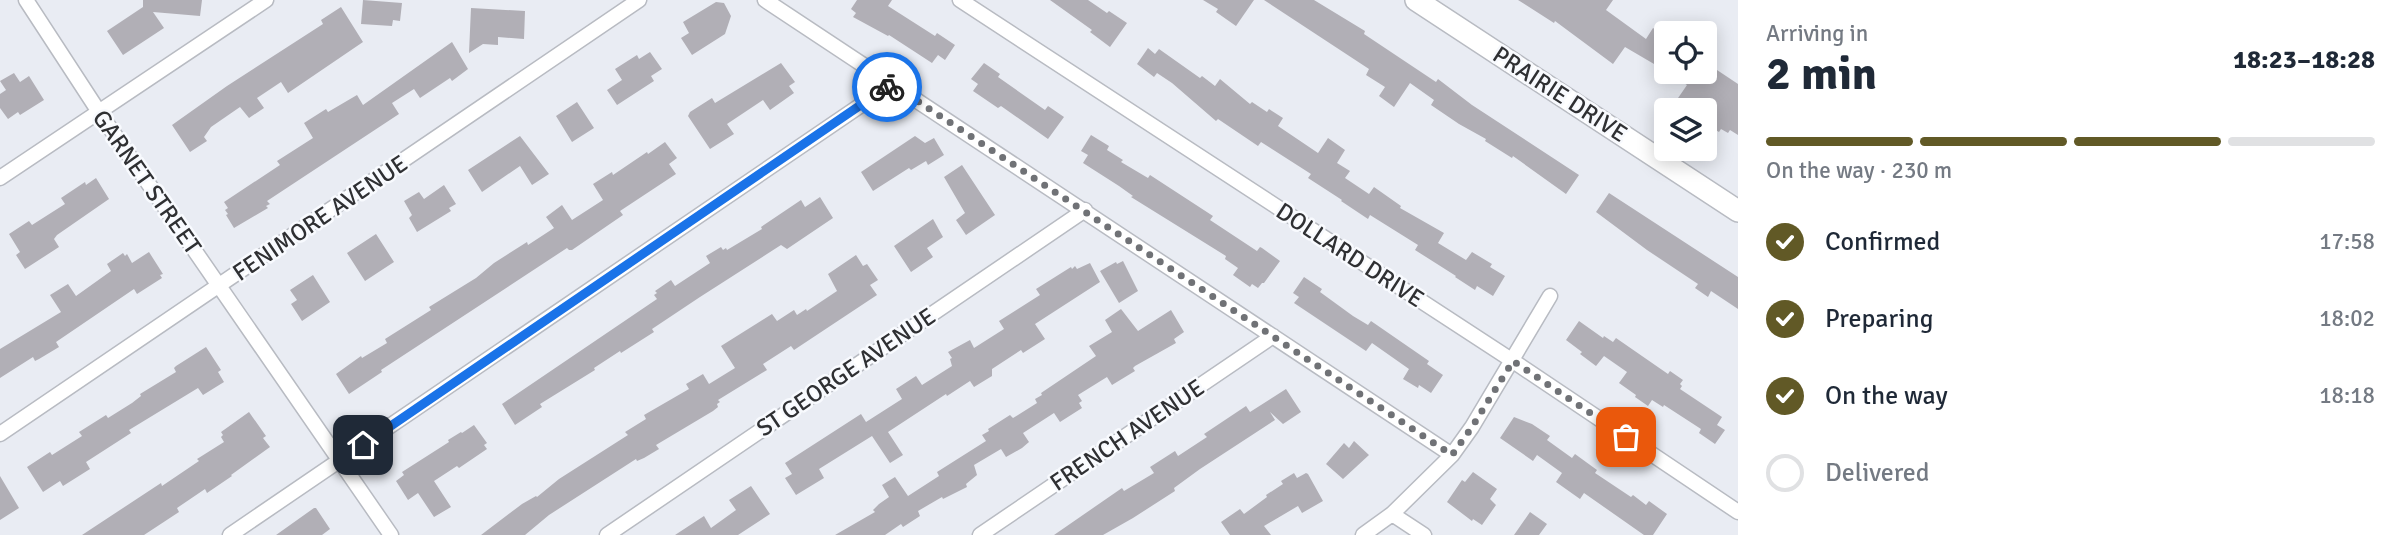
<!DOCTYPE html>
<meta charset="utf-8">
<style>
body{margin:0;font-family:Signika,sans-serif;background:#f6f6f7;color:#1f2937;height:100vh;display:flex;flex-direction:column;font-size:26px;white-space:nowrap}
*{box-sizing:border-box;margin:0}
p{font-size:23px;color:#747a83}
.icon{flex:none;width:38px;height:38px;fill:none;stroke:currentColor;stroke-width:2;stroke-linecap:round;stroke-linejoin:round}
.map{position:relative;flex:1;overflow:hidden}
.drawer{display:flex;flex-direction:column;background:#fff;width:665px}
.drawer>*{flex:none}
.buttons{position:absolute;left:1654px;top:21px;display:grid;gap:14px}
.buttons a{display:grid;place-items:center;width:63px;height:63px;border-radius:7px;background:#fff;box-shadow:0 4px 18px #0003;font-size:35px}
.pin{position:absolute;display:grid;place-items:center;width:60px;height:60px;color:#fff;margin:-30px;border-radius:14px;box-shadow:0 4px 10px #0006}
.courier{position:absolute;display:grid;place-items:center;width:70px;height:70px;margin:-35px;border:5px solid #1a73e8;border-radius:50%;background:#fff;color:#222;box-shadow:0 2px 9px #0007}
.head em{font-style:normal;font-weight:800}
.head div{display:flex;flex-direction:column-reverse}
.head{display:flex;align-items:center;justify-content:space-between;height:119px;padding:0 28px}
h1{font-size:46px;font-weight:800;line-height:52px}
.bar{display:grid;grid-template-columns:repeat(4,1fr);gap:10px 7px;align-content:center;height:84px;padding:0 28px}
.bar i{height:9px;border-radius:5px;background:#e0e1e3}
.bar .active{background:#615926}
.bar p{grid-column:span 4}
ol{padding:0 28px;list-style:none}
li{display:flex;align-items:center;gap:21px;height:77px}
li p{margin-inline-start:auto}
li .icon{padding:7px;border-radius:50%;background:#615926;color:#fff;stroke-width:4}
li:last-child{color:#747a83}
li i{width:38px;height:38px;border:4px solid #e0e1e3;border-radius:50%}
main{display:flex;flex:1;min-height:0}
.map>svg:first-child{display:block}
.building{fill:#b1afb6}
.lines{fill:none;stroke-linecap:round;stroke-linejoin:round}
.street-casing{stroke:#b8bbc2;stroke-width:17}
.secondary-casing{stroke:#b8bbc2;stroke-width:24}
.street{stroke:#fff;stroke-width:14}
.secondary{stroke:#fff;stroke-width:21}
.done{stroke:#707276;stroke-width:7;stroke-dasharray:0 12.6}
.route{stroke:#1a73e8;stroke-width:9}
.labels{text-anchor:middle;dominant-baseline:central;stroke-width:5;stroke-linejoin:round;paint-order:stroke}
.street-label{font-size:24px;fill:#2f3033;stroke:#f8fafe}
</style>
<main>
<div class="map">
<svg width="1738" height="535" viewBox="0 0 1738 535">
<rect width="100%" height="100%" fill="#e9ecf3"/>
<path class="building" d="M143 0H202L200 16 153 12 164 28 123 55 107 31 143 7Z
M363 0 402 3 400 21 393 20 392 26 361 24Z
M857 0H892L888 6 935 36 937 33 955 45 945 60 938 55 932 63 889 35 888 36 853 17 856 13 851 9Z
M1050 0H1088L1107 13 1109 11 1127 23 1110 47 1090 32 1092 30Z
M1203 0H1254L1236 26 1216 12 1218 9Z
M1264 0H1314L1365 31 1364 34 1436 82 1438 79 1472 105 1579 175 1566 194 1513 156 1512 158 1485 141 1486 139 1459 124 1431 105 1434 100 1410 83 1394 107 1379 96 1385 87 1366 75 1369 69Z
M1518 0H1613L1606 10 1646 39 1653 28 1666 36V71L1625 47 1613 64 1555 21 1554 23Z
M716 2 724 3 731 16 725 34 692 55 681 38 689 33 683 22Z
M341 7 363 42 288 93 281 82 257 98 264 108 249 118 240 107 211 127 204 137 207 141 190 152 172 125 227 86 323 24 321 20Z
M471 8 525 11 524 39 498 37V45L483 44 469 53Z
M452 42 468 69 452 81 450 78 420 98 414 89 392 103 399 114 267 201 270 204 266 206 268 208 234 228 226 215 228 214 225 210 228 208 224 202 280 165 277 161 313 138 304 123 326 109 328 112 357 95 363 105Z
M1148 48 1155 54 1159 49 1200 78 1202 76 1215 86 1220 79 1250 104 1252 102 1267 112 1269 109 1283 118 1278 126 1318 153 1328 138 1345 150 1337 163 1350 171 1345 178 1369 194 1374 187 1401 206 1400 208 1444 233 1438 243 1466 260 1472 252 1492 264 1490 267 1505 276 1493 296 1477 286 1475 290 1455 277 1456 276 1415 250 1418 245 1370 215 1368 219 1341 201 1342 200 1308 178 1311 174 1261 142 1258 146 1218 119 1216 121 1172 83 1157 73 1154 77 1137 64Z
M650 52 662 69 651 76 654 81 617 105 607 90 622 80 615 69 637 55 639 59Z
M781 63 795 82 789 86 794 93 770 110 763 100 727 124 734 134 710 149 688 116 690 112 712 98 715 103Z
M984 63 1000 74 998 77 1045 110 1048 106 1064 117 1048 139 1001 106 998 108 973 91 978 84 971 79Z
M1708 64 1738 84V135L1730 130 1728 133 1721 129 1719 132 1707 125 1709 121 1704 119V110H1689L1676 101 1687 85 1667 72H1704Z
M14 73 20 82 29 76 44 100 20 115 18 112 8 119 0 108V94L6 90 0 81Z
M577 102 594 128 572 142 556 116Z
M1091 135 1109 146 1107 150 1123 160 1121 162 1148 178 1150 175 1213 216 1210 220 1257 251 1260 247 1262 248 1280 261 1264 283H1262L1258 288 1252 284 1250 287 1233 275 1238 268 1225 259 1226 256 1131 197 1133 196 1119 186 1083 163 1088 155 1081 151Z
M520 136 549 174 532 185 520 166 482 192 468 170Z
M915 136 925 143 934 138 944 155 928 165 926 161 911 170 909 168 873 191 861 172Z
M665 142 677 158 669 164 676 174 620 211 623 215 572 250H569L567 248 381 370 382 372 349 394 336 374 361 356 362 358 387 343 385 339 431 310 429 307 476 278 494 263 527 242 528 245 554 228 546 217 562 205 572 220 603 200 593 184 612 172 613 175 647 152 648 154Z
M962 165 995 215 966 235 956 220 965 213 944 177Z
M96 178 109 199 57 235 54 239 59 247 25 269 16 255 20 252 9 234 29 221 32 225 65 204 61 198 85 182 86 185Z
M444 185 456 204 449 208 451 211 417 232 409 218 412 215 404 201 419 192 424 199Z
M1609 193 1738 277V309L1711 291 1708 297 1695 288 1698 284 1647 250 1596 212Z
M820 197 833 218 787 249 781 245 700 297 652 329 654 332 621 353 620 351 594 368 595 370 540 404 542 407 515 425 502 404 657 299 654 295 657 293 655 291 671 280 675 286 710 263 706 256 721 247 723 250 726 248 727 250 762 229 761 227 801 200 805 207Z
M933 219 943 237 927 248 933 257 911 272 894 246Z
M376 234 394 262 365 281 347 253Z
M149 252 163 274 160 275 162 278 137 294 134 289 56 342 59 347 39 359 35 361 33 357 0 378V349L61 312 50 295 68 284 76 296 111 271 107 264 123 253 125 256 127 254 132 263Z
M856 255 863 266 867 264 878 280 870 285 877 295 794 350 791 346 763 364 767 370 718 400 720 402 717 404 718 407 713 411 656 445 659 449 644 458 637 461 636 459 549 515 525 535H481L522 504 536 496 537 497 559 479 628 435 625 432 646 419 644 415 689 389 686 384 703 374 709 384 735 368 721 346 772 314 777 321 794 310 797 315 806 309 807 311 837 291 828 274Z
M1123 261 1138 291 1119 303 1100 271 1116 262 1117 264Z
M1090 263 1100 282 1035 324 1045 339 1023 353 1021 350 992 369V376L974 387 970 381 947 396 946 394 888 432 903 455 890 463 872 436 819 469 824 478 796 495 785 478 792 474 785 463 861 414 866 422 902 399 896 389 916 376 922 385 952 366 950 359 952 358 948 352 970 340 974 348 1004 329 999 321 1040 295 1036 289 1071 267 1072 269 1075 266 1077 269Z
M313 275 330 302 302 321 291 304 297 300 290 290Z
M1304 277 1322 289 1320 292 1353 316 1368 325 1371 321 1429 361 1427 364 1443 375 1431 393 1419 385 1418 388 1403 379 1409 369 1372 343 1366 351 1294 303 1299 297 1293 293Z
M1121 309 1138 331 1171 310 1184 332 1174 339 1176 343 1135 366 1133 368 1135 371 1112 385 1107 377 1078 395 1082 401 1079 403 1082 408 1060 422 1054 413 1023 433 1029 442 1022 448 1006 457 1001 449 974 465 977 475 966 484 967 487 943 499 942 497 918 511 920 516 903 527 901 524 885 535H835L875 512 873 510 879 504 889 497 882 485 895 477 908 496 939 476 937 472 986 441 982 435 989 431 988 429 1010 415 1013 418 1037 403 1035 399 1042 395 1041 393 1096 356 1089 346 1112 332 1105 320Z
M1579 321 1603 338 1604 336 1613 342 1616 338 1668 374 1670 371 1683 380 1680 384 1682 386 1680 389 1722 417 1717 425 1725 430 1715 444 1699 433 1701 429 1664 405 1663 407 1652 400 1648 406 1635 397 1636 395 1619 383 1627 372 1604 356 1596 366 1580 354 1582 352 1566 340Z
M206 347 221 370 218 372 224 382 203 395 198 388 129 430 131 433 86 462 90 469 63 486 60 481 43 492 27 467 50 452 52 455 82 436 79 432 106 415 108 418 132 403 141 396 140 394 176 372 174 368 176 366Z
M1286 389 1301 412 1283 424 1270 412 1275 420 1200 469 1174 488 1175 491 1133 518 1103 535H1054L1122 488 1124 491 1154 473 1150 467 1175 451 1178 456 1207 437 1204 434 1246 406 1250 412Z
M249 412 266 436 263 438 270 447 231 475 232 476 207 493 205 489 177 508 179 512 144 535H82L161 483 162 486 199 461 197 459 224 442 221 437 223 435 221 432Z
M1514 417 1532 424 1550 436 1547 440 1572 458 1575 454 1597 470 1595 473 1631 497 1633 495 1646 505 1649 501 1667 514 1653 535H1644L1584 493 1580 499 1556 482 1562 473 1537 455 1533 461 1500 438Z
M474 425 487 443 484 445 487 449 459 468 457 466 434 481 451 507 434 517 418 493 408 500 396 481 404 475 402 472 449 442 448 440 461 432 462 433Z
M1354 441 1369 455 1343 479 1326 464 1344 443 1349 448Z
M1473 472 1497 489 1490 499 1496 505 1482 525 1473 519 1472 521 1447 502 1462 480 1465 482Z
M1294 473 1297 478 1306 473 1308 474 1323 501 1302 513 1298 506 1264 526 1271 535H1230L1221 522 1240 509 1244 514 1267 497 1266 495 1283 484 1281 481Z
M0 476 19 508 0 520Z
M751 486 770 514 738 535H675L704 516 711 528 736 510 729 500Z
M314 508H316L330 529 322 535H276Z
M1530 512 1547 524 1539 535H1514Z"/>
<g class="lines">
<g class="street-casing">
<path id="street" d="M26 0 99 112 391 535
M765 0 1452 455
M960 0 1513 361 1738 512
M0 178 266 0
M0 434 639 0
M1392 514 1424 535
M230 535 892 84
M607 535 1085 210
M980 535 1273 336
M1363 535 1392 514 1452 455 1472 427 1550 296"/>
</g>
<g class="secondary-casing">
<path id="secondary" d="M1416 0 1738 211"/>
</g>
<use href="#street" class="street"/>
<use href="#secondary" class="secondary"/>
</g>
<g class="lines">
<path class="done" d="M887 87 892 84 913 98 1452 455 1472 427 1513 361 1626 437"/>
<path class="route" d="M363 445 887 87"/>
</g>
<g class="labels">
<g class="street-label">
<text transform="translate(1560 94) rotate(33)">PRAIRIE DRIVE</text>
<text transform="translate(147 182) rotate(55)">GARNET STREET</text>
<text transform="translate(320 218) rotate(-34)">FENIMORE AVENUE</text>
<text transform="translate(1350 255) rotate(33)">DOLLARD DRIVE</text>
<text transform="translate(846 372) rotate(-34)">ST GEORGE AVENUE</text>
<text transform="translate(1127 435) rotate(-34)">FRENCH AVENUE</text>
</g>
</g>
</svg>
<div class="buttons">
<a><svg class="icon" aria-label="locate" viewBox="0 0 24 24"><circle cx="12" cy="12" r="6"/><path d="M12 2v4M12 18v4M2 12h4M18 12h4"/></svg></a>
<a><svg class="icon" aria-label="layers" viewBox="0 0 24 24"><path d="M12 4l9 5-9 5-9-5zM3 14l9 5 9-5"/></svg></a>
</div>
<div class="pin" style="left:1626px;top:437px;background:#ea580c"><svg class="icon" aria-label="bag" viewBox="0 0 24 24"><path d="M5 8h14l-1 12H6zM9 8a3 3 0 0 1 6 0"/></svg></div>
<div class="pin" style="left:363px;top:445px;background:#1f2937"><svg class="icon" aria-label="home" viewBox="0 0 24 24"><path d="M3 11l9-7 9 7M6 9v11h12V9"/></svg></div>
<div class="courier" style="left:887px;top:87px"><svg class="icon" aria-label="bike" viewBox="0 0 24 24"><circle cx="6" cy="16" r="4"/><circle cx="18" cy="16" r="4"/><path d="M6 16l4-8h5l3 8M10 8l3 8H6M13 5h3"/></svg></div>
</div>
<section class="drawer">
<div class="head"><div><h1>2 min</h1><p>Arriving in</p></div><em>18:23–18:28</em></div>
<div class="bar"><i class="active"></i><i class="active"></i><i class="active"></i><i></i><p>On the way · 230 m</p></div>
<ol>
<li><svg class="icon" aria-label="check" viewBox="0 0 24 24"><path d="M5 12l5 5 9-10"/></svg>Confirmed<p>17:58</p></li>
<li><svg class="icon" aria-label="check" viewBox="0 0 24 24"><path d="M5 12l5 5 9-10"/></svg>Preparing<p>18:02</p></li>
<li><svg class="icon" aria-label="check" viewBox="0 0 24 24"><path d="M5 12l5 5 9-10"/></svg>On the way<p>18:18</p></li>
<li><i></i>Delivered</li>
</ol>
</section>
</main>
